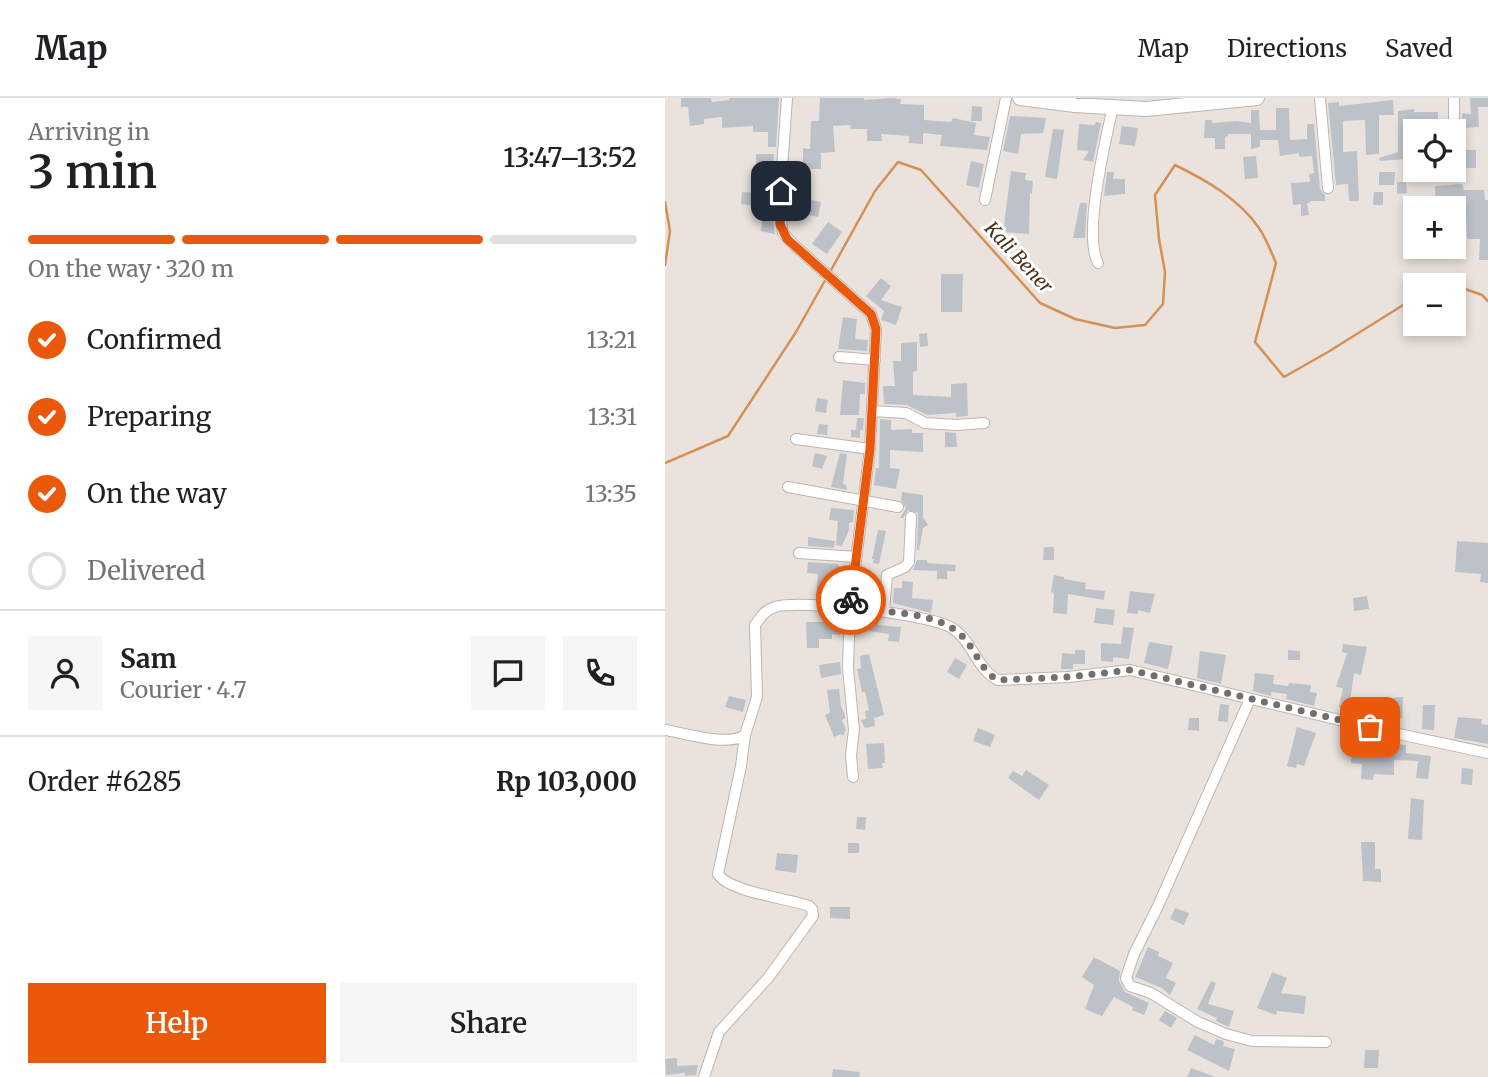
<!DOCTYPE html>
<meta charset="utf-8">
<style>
body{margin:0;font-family:Merriweather,serif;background:#f6f6f6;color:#202124;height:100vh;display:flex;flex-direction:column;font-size:26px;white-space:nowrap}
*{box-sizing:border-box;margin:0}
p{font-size:23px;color:#757577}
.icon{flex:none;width:38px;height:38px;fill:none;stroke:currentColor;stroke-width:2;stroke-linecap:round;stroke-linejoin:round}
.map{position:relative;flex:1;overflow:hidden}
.panel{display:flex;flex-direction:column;background:#fff;width:665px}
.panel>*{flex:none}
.buttons{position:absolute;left:738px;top:21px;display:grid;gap:14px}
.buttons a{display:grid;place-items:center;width:63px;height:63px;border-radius:0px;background:#fff;box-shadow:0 4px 10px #0003;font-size:35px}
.pin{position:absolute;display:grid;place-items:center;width:60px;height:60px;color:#fff;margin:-30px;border-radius:14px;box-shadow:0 4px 10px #0006}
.courier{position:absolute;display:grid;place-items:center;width:70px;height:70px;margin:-35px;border:5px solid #ea580c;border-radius:50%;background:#fff;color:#222;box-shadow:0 2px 9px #0007}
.overview em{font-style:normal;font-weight:600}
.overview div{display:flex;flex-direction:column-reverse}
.overview{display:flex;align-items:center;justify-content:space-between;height:119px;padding:0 28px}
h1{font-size:46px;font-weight:600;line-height:52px}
.bar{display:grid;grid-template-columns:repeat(4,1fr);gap:10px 7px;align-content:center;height:84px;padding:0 28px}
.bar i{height:9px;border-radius:5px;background:#e0e0e0}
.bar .active{background:#ea580c}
.bar p{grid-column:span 4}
.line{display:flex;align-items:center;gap:18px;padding:0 28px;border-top:2px solid #e0e0e0}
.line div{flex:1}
.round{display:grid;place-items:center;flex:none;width:74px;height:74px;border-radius:0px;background:#f6f6f6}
ol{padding:0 28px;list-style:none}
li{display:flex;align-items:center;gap:21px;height:77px}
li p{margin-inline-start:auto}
li .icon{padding:7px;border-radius:50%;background:#ea580c;color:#fff;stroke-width:4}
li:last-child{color:#757577}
li i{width:38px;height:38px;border:4px solid #e0e0e0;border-radius:50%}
.cta{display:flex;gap:14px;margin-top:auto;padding:14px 28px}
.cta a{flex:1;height:80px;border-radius:0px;background:#ea580c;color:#fff;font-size:28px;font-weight:600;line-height:80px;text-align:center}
.cta a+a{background:#f6f6f6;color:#202124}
header{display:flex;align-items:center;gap:42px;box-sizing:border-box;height:98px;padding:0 35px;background:#fff;border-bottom:2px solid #e0e0e0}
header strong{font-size:33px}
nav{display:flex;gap:38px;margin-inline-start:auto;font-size:24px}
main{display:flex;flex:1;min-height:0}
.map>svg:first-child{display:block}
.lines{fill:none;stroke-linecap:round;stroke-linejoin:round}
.stream{stroke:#d79054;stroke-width:2.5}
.building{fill:#bdc2c9}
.minor-casing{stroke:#bcb5b0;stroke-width:12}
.tertiary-casing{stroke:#bcb5b0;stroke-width:16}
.minor{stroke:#fff;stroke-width:10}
.tertiary{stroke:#fff;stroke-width:14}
.done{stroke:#736f6b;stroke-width:7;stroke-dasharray:0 12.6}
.route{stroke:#ea580c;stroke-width:9}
.labels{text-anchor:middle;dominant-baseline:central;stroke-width:6;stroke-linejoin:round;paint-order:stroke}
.water-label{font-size:19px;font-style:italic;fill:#4c2e15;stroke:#fff}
</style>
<header>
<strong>Map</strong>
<nav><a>Map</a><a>Directions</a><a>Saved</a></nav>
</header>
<main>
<section class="panel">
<div class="overview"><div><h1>3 min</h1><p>Arriving in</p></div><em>13:47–13:52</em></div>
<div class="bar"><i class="active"></i><i class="active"></i><i class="active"></i><i></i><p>On the way · 320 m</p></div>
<ol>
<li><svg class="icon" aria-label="check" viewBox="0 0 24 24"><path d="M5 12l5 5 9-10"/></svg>Confirmed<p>13:21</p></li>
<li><svg class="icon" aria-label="check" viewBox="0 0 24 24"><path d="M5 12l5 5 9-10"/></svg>Preparing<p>13:31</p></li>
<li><svg class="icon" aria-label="check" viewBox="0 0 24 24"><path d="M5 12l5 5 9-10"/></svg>On the way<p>13:35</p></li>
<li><i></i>Delivered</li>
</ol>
<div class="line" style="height:126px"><a class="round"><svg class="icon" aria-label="person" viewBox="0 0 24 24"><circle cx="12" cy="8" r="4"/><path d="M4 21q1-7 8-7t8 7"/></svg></a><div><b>Sam</b><p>Courier · 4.7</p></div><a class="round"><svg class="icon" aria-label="chat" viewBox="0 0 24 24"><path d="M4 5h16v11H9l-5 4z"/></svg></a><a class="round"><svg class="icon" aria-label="phone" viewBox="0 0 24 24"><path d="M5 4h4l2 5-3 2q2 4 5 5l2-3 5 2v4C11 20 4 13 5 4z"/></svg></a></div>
<div class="line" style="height:91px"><div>Order #6285</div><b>Rp 103,000</b></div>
<div class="cta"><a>Help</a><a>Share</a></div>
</section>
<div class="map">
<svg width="823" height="979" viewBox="0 0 823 979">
<rect width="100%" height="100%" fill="#eae3dd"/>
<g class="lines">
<path class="stream" d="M0 104 5 133 0 167
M165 174 210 93 233 64 256 72 375 205 410 221 450 230 480 227 498 206 500 174 494 141 490 97 510 67C541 82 574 101 594 130 601 140 606 154 611 165L590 244 619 279 663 254 751 199
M789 187 817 197 823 203
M0 365 63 338 131 234 162 179"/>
</g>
<path class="building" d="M16 0H46L47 4 65 2 64 0H114L111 49H103V34H88V28L57 30V19L39 21V26L25 28 23 9H16Z
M155 0H199V2L228 0 236 1 235 6 259 7V22L286 24 288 20 311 25 309 37 325 39 322 52 275 48 277 37 258 35V46L244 45V38L216 36 217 43H202V31H186L185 27 168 28 170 54 156 55V71H138V50L145 51 146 23H154Z
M805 0H823V9H813L814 29 797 30V15L806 16Z
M728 2 729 17H714V56L701 57 700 22 678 23V54L692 53 694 103H684L683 86 671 87 663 5 674 4V8Z
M307 8 317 9V23H306Z
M611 10H624L625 42 642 41V26H649L655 91 660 97V103H645V105H642L644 117 636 118V106L628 107 626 85 645 84 644 76 649 75 647 58 634 59V55L615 58 613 42H595V49L586 51V36H563V38L560 39V51H550V40H539L540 22H547V25L572 23 586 25V12H594L595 32H611Z
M749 11V14H773V32H759V30L740 33 742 61 715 63 714 60 733 54V13Z
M345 18 381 20 378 35 356 36 353 56 338 53Z
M431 24 436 25 428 64 418 62 424 53 412 52 414 26 430 27Z
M457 28 473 30 470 48 454 46Z
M388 31 399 32 392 81 380 79Z
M800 52H811V70H801Z
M91 56H109L108 70H91Z
M591 58 593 80 580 81 578 59Z
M306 63 319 66 314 90 301 87Z
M346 73 361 75 360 82 368 83 367 96 365 95 364 136 338 134Z
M442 74H449L448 81H460V96L439 98Z
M714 74H730L729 87H714Z
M732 84H741L742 95 732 96Z
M797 86 799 92H819L820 102H823V162H814L815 141H802L801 119 789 120V110H770V88Z
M77 94 93 95 92 108 76 106Z
M709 94H718V107H708Z
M133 99 156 104 153 119 130 114Z
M415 105H422L420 140H408Z
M98 120 108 122 110 136 96 133Z
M163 124 177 134 162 156 147 146Z
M276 176H298L297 214H276Z
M216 180 226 188 216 202 237 209 231 227 216 222 219 213 201 198Z
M178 219 192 221 190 241 203 242 202 253 173 251Z
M262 235 263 248 255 249 254 236Z
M252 244V273L248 274V297L286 299V286L302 285 303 318 291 319V315L262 317 242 307 219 306 218 288H230L228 263H236V245Z
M178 282 200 285V296H195L194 317H175Z
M152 300 163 302 161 315 150 313Z
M192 320H199L198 332H195V340L186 339V332H191Z
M215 321 226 322V332L247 331V335H258V354L225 352V370L235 371 231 391 209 387 211 370H214Z
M154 326 163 327 162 337 152 336Z
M280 334 291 335 292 349H280Z
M150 355 162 358 157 371 147 368Z
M175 355 182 356 178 386 181 387 182 392 166 389Z
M237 394 258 397V419L263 427 258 430 254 452H252L253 415 243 412 238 420H235L241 410 236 402Z
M166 410 189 412 188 424 184 425V432L177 448 171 447 173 423 164 422Z
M213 432 221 433 214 466 208 465 209 461H207Z
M143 439 170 443 169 450 143 448Z
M792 443 823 445V485L815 484 816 476 790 474Z
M379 449H389V462H378Z
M252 462H262V465L291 467 290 473H282V481H272V473L248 472Z
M143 464 173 466V468L179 469 173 501 151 499 153 476 142 475Z
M389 477 399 479V481L421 485 420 491 440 493 439 502 403 496 402 516 388 515 389 495 386 494Z
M196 482 210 484 209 490 213 491 212 505 194 503Z
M237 483 248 484 247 500 268 502 266 515 228 505 229 490H237Z
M465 493 490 496 485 515 473 512V516L462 515Z
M702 498 704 511 689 513 688 500Z
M431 510 450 512 448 527 429 525Z
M170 518H177L176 537 167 536V541H154V550H142L141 524H170Z
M206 523 213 524V527L236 529 234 544 223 543 224 536 204 533Z
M458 529 469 530 464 561 448 559V564L436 563V545L456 546Z
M484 544 508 548 503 571 479 565Z
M678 546 702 549 696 577 689 575 684 611 674 609 678 590 671 589 682 555 677 554Z
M410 552H420V566H408V571H396L397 555 410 556Z
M623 552 635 553V562H623Z
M535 553 561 557 556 586 532 580Z
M204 556 219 617 209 620 210 628 200 630 196 622 201 621 200 613 204 612 200 594H197L192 571 196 570 195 558Z
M290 560 302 567 294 581 282 574Z
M175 564 176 576 156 580 154 567Z
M590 575 609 577 608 586 623 588 624 585 646 587 645 594 652 595 649 608 621 601 622 596 606 594V598L588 593Z
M174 591 176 608 180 617V620L177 622 181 632 178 638 176 636 169 639 160 617 165 615 162 592Z
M64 598 81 602 78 614 60 609Z
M738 599 737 620 725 621V600Z
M555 606 564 607 563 624 553 623Z
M758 607H770L769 632 757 631Z
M793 619 817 621 816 626 823 627V646L789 640Z
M524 620H534V633L523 632Z
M632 629 651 635 639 668 632 666 631 670 622 668Z
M313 630 330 637 325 649 308 643Z
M688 642 741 647V655L766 658 763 681 751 680 753 663 729 662V677L709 676 708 682 696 681 697 666 686 665Z
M219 645 220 665H217L218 670 203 671 201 646Z
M797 670 808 671 807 687 796 686Z
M361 672 384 687 374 702 343 680 348 673 357 678Z
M746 700 759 702 757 742 743 741Z
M192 719H201L200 732 191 731Z
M696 744H710V771H716V784L698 783Z
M183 745H194V755H183Z
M112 755 133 757 131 775 110 772Z
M165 809H185V821L165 820Z
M510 810 524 815 519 827 505 821Z
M483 849 494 854 493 858 508 865 501 880 511 885 505 897 497 890 470 879Z
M429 859 455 873 454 883 460 894 484 905 479 917 467 912 468 909 449 899 437 918 420 911 429 887 417 879Z
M607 874 622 880 616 895 641 898 639 916 612 913 611 917 592 910Z
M546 883 551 885 543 906 569 913 564 929 551 923 552 920 532 911Z
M500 913 512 920 506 930 494 922Z
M530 937 549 947 551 941 556 942 559 944 558 948 570 951 564 973 522 952Z
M700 952H714L713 970H699Z
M12 960V968L33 967 31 977 20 978V975L1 977 0 961Z
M526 970 548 978V979H522Z
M168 971 195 974 194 979H167Z"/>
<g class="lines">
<g class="minor-casing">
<path id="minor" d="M122 0 114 113 118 135 129 147 206 216 211 231 205 351 185 510 183 570 189 632 186 657 188 679
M655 0 663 90
M789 33V0
M788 76V72
M320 102 341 0
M433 165C418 137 440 43 448 9
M174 259 210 262
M207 313 241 315 260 325 291 327 319 325
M131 341 205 351
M123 389 233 409
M134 455 192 459
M219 513 222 477 240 469 244 464 246 419
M585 601 493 808 469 856 461 880 465 888 486 895 533 924 561 936 587 943 661 944
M0 632C20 635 63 649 80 637L92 599 90 527C96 519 100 512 110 509 134 501 265 516 287 530 307 542 312 572 333 582L403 579 465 572 729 635 823 655
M39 979 54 934 103 880 148 818 147 811 144 808C122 800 64 794 53 776L76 668 80 637"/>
</g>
<g class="tertiary-casing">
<path id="tertiary" d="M355 0 410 7 481 11 592 0"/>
</g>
<use href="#minor" class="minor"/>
<use href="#tertiary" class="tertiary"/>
</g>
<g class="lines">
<path class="done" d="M186 502 185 510C219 515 274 512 299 540 311 553 317 574 333 582L403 579 465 572 705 629"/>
<path class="route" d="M116 93 115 126 122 141 206 216 211 231 205 351 186 502"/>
</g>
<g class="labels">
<g class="water-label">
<text transform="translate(354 159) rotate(47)">Kali Bener</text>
</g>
</g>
</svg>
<div class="buttons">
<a><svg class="icon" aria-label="locate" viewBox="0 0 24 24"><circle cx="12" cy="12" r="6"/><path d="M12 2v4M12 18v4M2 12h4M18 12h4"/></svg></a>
<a>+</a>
<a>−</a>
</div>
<div class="pin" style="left:705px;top:629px;background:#ea580c"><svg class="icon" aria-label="bag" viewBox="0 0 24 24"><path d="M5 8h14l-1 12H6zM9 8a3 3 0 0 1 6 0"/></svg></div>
<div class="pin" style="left:116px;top:93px;background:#1f2937"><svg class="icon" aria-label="home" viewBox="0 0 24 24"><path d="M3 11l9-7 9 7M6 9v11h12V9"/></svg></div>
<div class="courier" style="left:186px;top:502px"><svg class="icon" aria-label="bike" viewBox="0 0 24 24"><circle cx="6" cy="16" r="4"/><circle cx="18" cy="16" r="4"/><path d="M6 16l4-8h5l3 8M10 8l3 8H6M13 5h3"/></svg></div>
</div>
</main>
